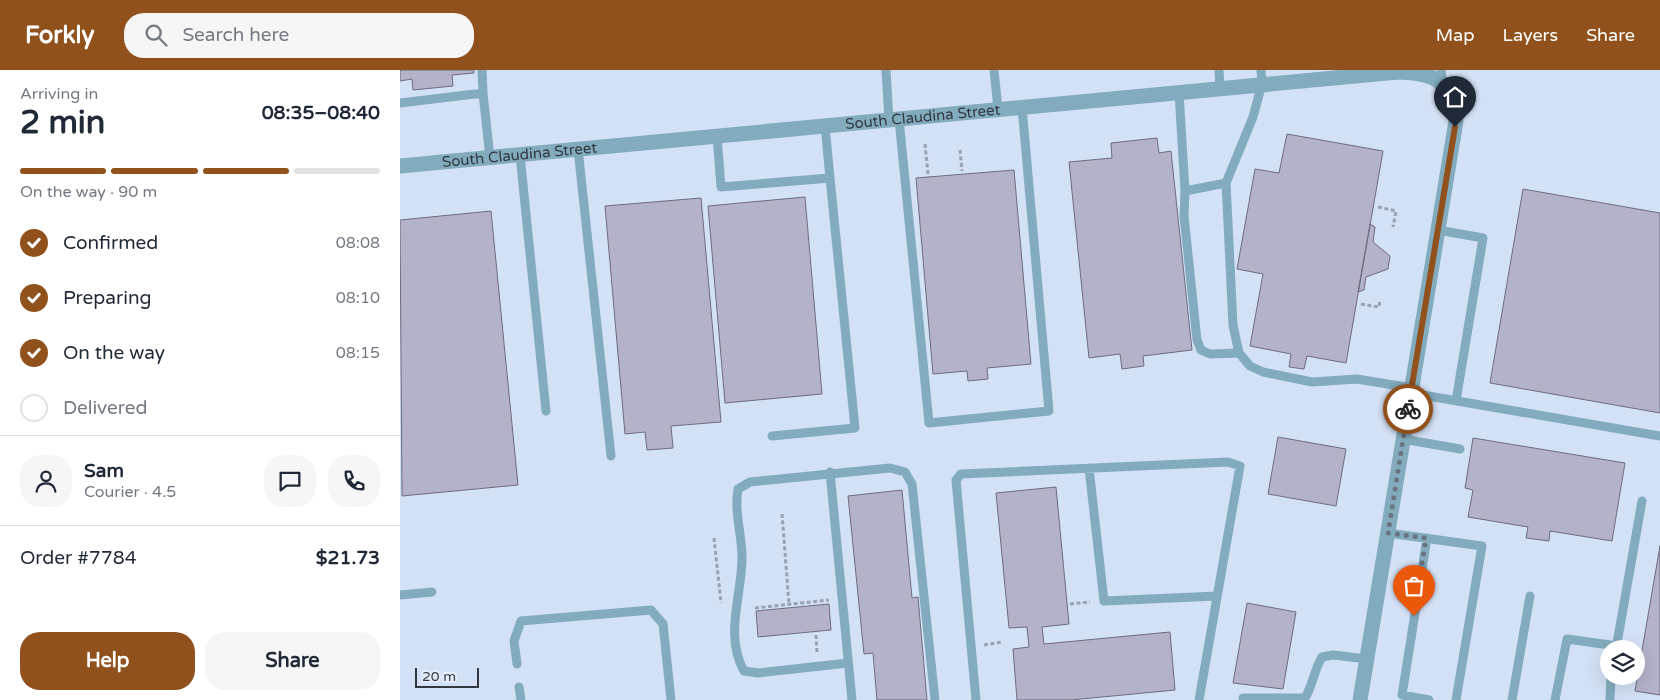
<!DOCTYPE html>
<meta charset="utf-8">
<style>
body{margin:0;font-family:"Varela Round",sans-serif;background:#f6f6f7;color:#1f2937;height:100vh;display:flex;flex-direction:column;font-size:19px;white-space:nowrap}
*{box-sizing:border-box;margin:0}
p{font-size:16px;color:#747a83}
.icon{flex:none;width:28px;height:28px;fill:none;stroke:currentColor;stroke-width:2;stroke-linecap:round;stroke-linejoin:round}
.map{position:relative;flex:1;overflow:hidden}
.sheet{display:flex;flex-direction:column;background:#fff;width:400px}
.sheet>*{flex:none}
.buttons{position:absolute;left:1200px;top:570px;display:grid;gap:10px}
.buttons a{display:grid;place-items:center;width:45px;height:45px;border-radius:50%;background:#fff;box-shadow:0 5px 20px #0002;font-size:25px}
.scale{position:absolute;left:15px;bottom:12px;width:64px;box-sizing:border-box;padding-left:5px;border:2px solid #323840;border-top:0;font-size:14px;line-height:18px;white-space:nowrap;color:#323840;-webkit-text-stroke:4px #e3eeff;paint-order:stroke}
.pin{position:absolute;display:grid;place-items:center;width:42px;height:42px;color:#fff;margin:-51px -21px;border-radius:50% 50% 50% 0;rotate:-45deg;box-shadow:0 0 5px #0007}
.pin .icon{rotate:45deg}
.courier{position:absolute;display:grid;place-items:center;width:50px;height:50px;margin:-25px;border:4px solid #91511c;border-radius:50%;background:#fff;color:#222;box-shadow:0 1px 6px #0007}
.summary em{font-style:normal;font-weight:800}
.summary div{display:flex;flex-direction:column-reverse}
.summary{display:flex;align-items:center;justify-content:space-between;height:85px;padding:0 20px}
h1{font-size:32px;font-weight:800;line-height:38px}
.bar{display:grid;grid-template-columns:repeat(4,1fr);gap:8px 5px;align-content:center;height:60px;padding:0 20px}
.bar i{height:6px;border-radius:4px;background:#e0e1e3}
.bar .active{background:#91511c}
.bar p{grid-column:span 4}
.line{display:flex;align-items:center;gap:12px;padding:0 20px;border-top:1px solid #e0e1e3}
.line div{flex:1}
.round{display:grid;place-items:center;flex:none;width:52px;height:52px;border-radius:20px;background:#f6f6f7}
ol{padding:0 20px;list-style:none}
li{display:flex;align-items:center;gap:15px;height:55px}
li p{margin-inline-start:auto}
li .icon{padding:5px;border-radius:50%;background:#91511c;color:#fff;stroke-width:4}
li:last-child{color:#747a83}
li i{width:28px;height:28px;border:2px solid #e0e1e3;border-radius:50%}
.button{display:flex;gap:10px;margin-top:auto;padding:10px 20px}
.button a{flex:1;height:58px;border-radius:20px;background:#91511c;color:#fff;font-size:20px;font-weight:800;line-height:58px;text-align:center}
.button a+a{background:#f6f6f7;color:#1f2937}
header{display:flex;align-items:center;gap:30px;box-sizing:border-box;height:70px;padding:0 25px;background:#91511c;color:#fff}
header strong{font-size:24px}
nav{display:flex;gap:28px;margin-inline-start:auto;font-size:18px}
.search{width:350px;height:45px;background:#f6f6f7;display:flex;align-items:center;gap:12px;box-sizing:border-box;padding:0 18px;border-radius:20px;color:#747a83;font-size:19px}
main{display:flex;flex:1;min-height:0}
.map>svg:first-child{display:block}
.building{fill:#b4b2c9;stroke:#6d6b80}
.lines{fill:none;stroke-linecap:round;stroke-linejoin:round}
.path{stroke:#97a2b2;stroke-width:3;stroke-dasharray:4 2.5;stroke-linecap:butt}
.lane{stroke:#82abbd;stroke-width:9}
.street{stroke:#82abbd;stroke-width:15}
.done{stroke:#6a7380;stroke-width:5;stroke-dasharray:0 9}
.route{stroke:#91511c;stroke-width:6}
.labels{text-anchor:middle;dominant-baseline:central;stroke-width:4;stroke-linejoin:round;paint-order:stroke}
.street-label{font-size:15px;fill:#323840;stroke:#e3eeff}
</style>
<header>
<strong>Forkly</strong>
<div class="search"><svg class="icon" aria-label="search" viewBox="0 0 24 24"><circle cx="10" cy="10" r="6"/><path d="M15 15l6 6"/></svg>Search here</div>
<nav><a>Map</a><a>Layers</a><a>Share</a></nav>
</header>
<main>
<section class="sheet">
<div class="summary"><div><h1>2 min</h1><p>Arriving in</p></div><em>08:35–08:40</em></div>
<div class="bar"><i class="active"></i><i class="active"></i><i class="active"></i><i></i><p>On the way · 90 m</p></div>
<ol>
<li><svg class="icon" aria-label="check" viewBox="0 0 24 24"><path d="M5 12l5 5 9-10"/></svg>Confirmed<p>08:08</p></li>
<li><svg class="icon" aria-label="check" viewBox="0 0 24 24"><path d="M5 12l5 5 9-10"/></svg>Preparing<p>08:10</p></li>
<li><svg class="icon" aria-label="check" viewBox="0 0 24 24"><path d="M5 12l5 5 9-10"/></svg>On the way<p>08:15</p></li>
<li><i></i>Delivered</li>
</ol>
<div class="line" style="height:90px"><a class="round"><svg class="icon" aria-label="person" viewBox="0 0 24 24"><circle cx="12" cy="8" r="4"/><path d="M4 21q1-7 8-7t8 7"/></svg></a><div><b>Sam</b><p>Courier · 4.5</p></div><a class="round"><svg class="icon" aria-label="chat" viewBox="0 0 24 24"><path d="M4 5h16v11H9l-5 4z"/></svg></a><a class="round"><svg class="icon" aria-label="phone" viewBox="0 0 24 24"><path d="M5 4h4l2 5-3 2q2 4 5 5l2-3 5 2v4C11 20 4 13 5 4z"/></svg></a></div>
<div class="line" style="height:65px"><div>Order #7784</div><b>$21.73</b></div>
<div class="button"><a>Help</a><a>Share</a></div>
</section>
<div class="map">
<svg width="1260" height="630" viewBox="0 0 1260 630">
<rect width="100%" height="100%" fill="#d3e1f6"/>
<path class="building" d="M0 0H74V3L52 5 53 16 13 20 12 9 0 11Z
M887 64 983 81 946 293 907 286 904 299 889 297 891 284 850 276 863 204 837 199 855 99 879 103Z
M757 68 759 83 771 81 792 280 743 286 744 296 722 299 720 284 689 288 669 92 712 88 711 73Z
M614 100 631 294 587 298 588 309 568 311 567 301 533 304 516 108Z
M1123 119 1260 143V343L1090 313Z
M405 127 422 324 325 333 308 136Z
M301 128 321 352 271 356 273 378 247 380 245 362 225 364 205 136Z
M91 141 118 415 2 426 0 150Z
M970 154 975 157 973 172 990 186 988 199 966 207 964 220 958 222Z
M878 367 946 379 936 436 868 424Z
M1073 368 1225 393 1212 471 1150 461 1149 471 1126 468 1128 457 1068 447 1073 420 1065 418Z
M656 417 669 554 642 557 644 574 770 562 775 620 671 630H617L613 579 629 577 627 557 609 558 596 423Z
M502 420 512 528 518 527 527 630H477L473 583 464 584 448 426Z
M1260 476V625L1235 621Z
M847 533 896 542 883 619 833 613Z
M429 534 431 560 358 567 356 541Z"/>
<g class="lines">
<path class="path" d="M525 74 528 104
M560 80 562 101
M978 137 996 141 993 157
M961 234 979 237 980 230
M382 444 389 534
M314 468 321 533
M670 534 690 532
M355 538 429 530
M416 565 417 582
M584 575 602 572"/>
<path class="lane" d="M82 0 83 23
M486 0 489 50
M594 0 598 39
M819 0 820 18
M861 0 862 14 853 47 826 113 833 255 839 283 850 296 863 302 912 312 957 309 1012 318
M1041 0 1043 14
M779 22 785 121 784 146 797 270 801 280 810 284 839 283
M0 33 83 23 90 88
M499 49 529 353 649 341 622 37
M317 66 321 117 430 108 425 56
M178 79 211 386
M120 85 146 341
M785 121 826 113
M1038 160 1083 168 1056 331
M1011 323 1260 366
M372 366 455 358 430 108
M1003 369 1060 379
M689 398 704 531 817 526
M430 402 452 630
M988 463 1082 476 1056 630
M1027 468 1002 625 1029 630
M0 525 32 522
M1216 579 1242 431
M448 593 358 603 344 601C324 565 342 525 342 488 342 464 334 443 338 419L350 412 490 398 505 402 512 414 535 630
M117 594 114 571 121 551 251 540 263 554 271 630
M119 617 121 630
M843 628H905C913 615 914 600 922 587L933 585 967 589
M576 630 556 410 561 404 828 392 840 396 799 630
M1112 630 1130 526
M1155 630 1167 569 1217 576
M1210 630 1211 606"/>
<path class="street" id="s1" d="M0 96 998 2C1038 3 1048 11 1056 51L960 630"/>
</g>
<g class="lines">
<path class="done" d="M1008 339 988 463 1026 468 1014 546"/>
<path class="route" d="M1008 339 1055 57"/>
</g>
<g class="labels">
<g class="street-label">
<text stroke="none"><textPath href="#s1" startOffset="525">South Claudina Street</textPath></text>
<text stroke="none"><textPath href="#s1" startOffset="120">South Claudina Street</textPath></text>
</g>
</g>
</svg>
<div class="buttons">
<a><svg class="icon" aria-label="layers" viewBox="0 0 24 24"><path d="M12 4l9 5-9 5-9-5zM3 14l9 5 9-5"/></svg></a>
</div>
<div class="scale">20 m</div>
<div class="pin" style="left:1014px;top:546px;background:#ea580c"><svg class="icon" aria-label="bag" viewBox="0 0 24 24"><path d="M5 8h14l-1 12H6zM9 8a3 3 0 0 1 6 0"/></svg></div>
<div class="pin" style="left:1055px;top:57px;background:#1f2937"><svg class="icon" aria-label="home" viewBox="0 0 24 24"><path d="M3 11l9-7 9 7M6 9v11h12V9"/></svg></div>
<div class="courier" style="left:1008px;top:339px"><svg class="icon" aria-label="bike" viewBox="0 0 24 24"><circle cx="6" cy="16" r="4"/><circle cx="18" cy="16" r="4"/><path d="M6 16l4-8h5l3 8M10 8l3 8H6M13 5h3"/></svg></div>
</div>
</main>
